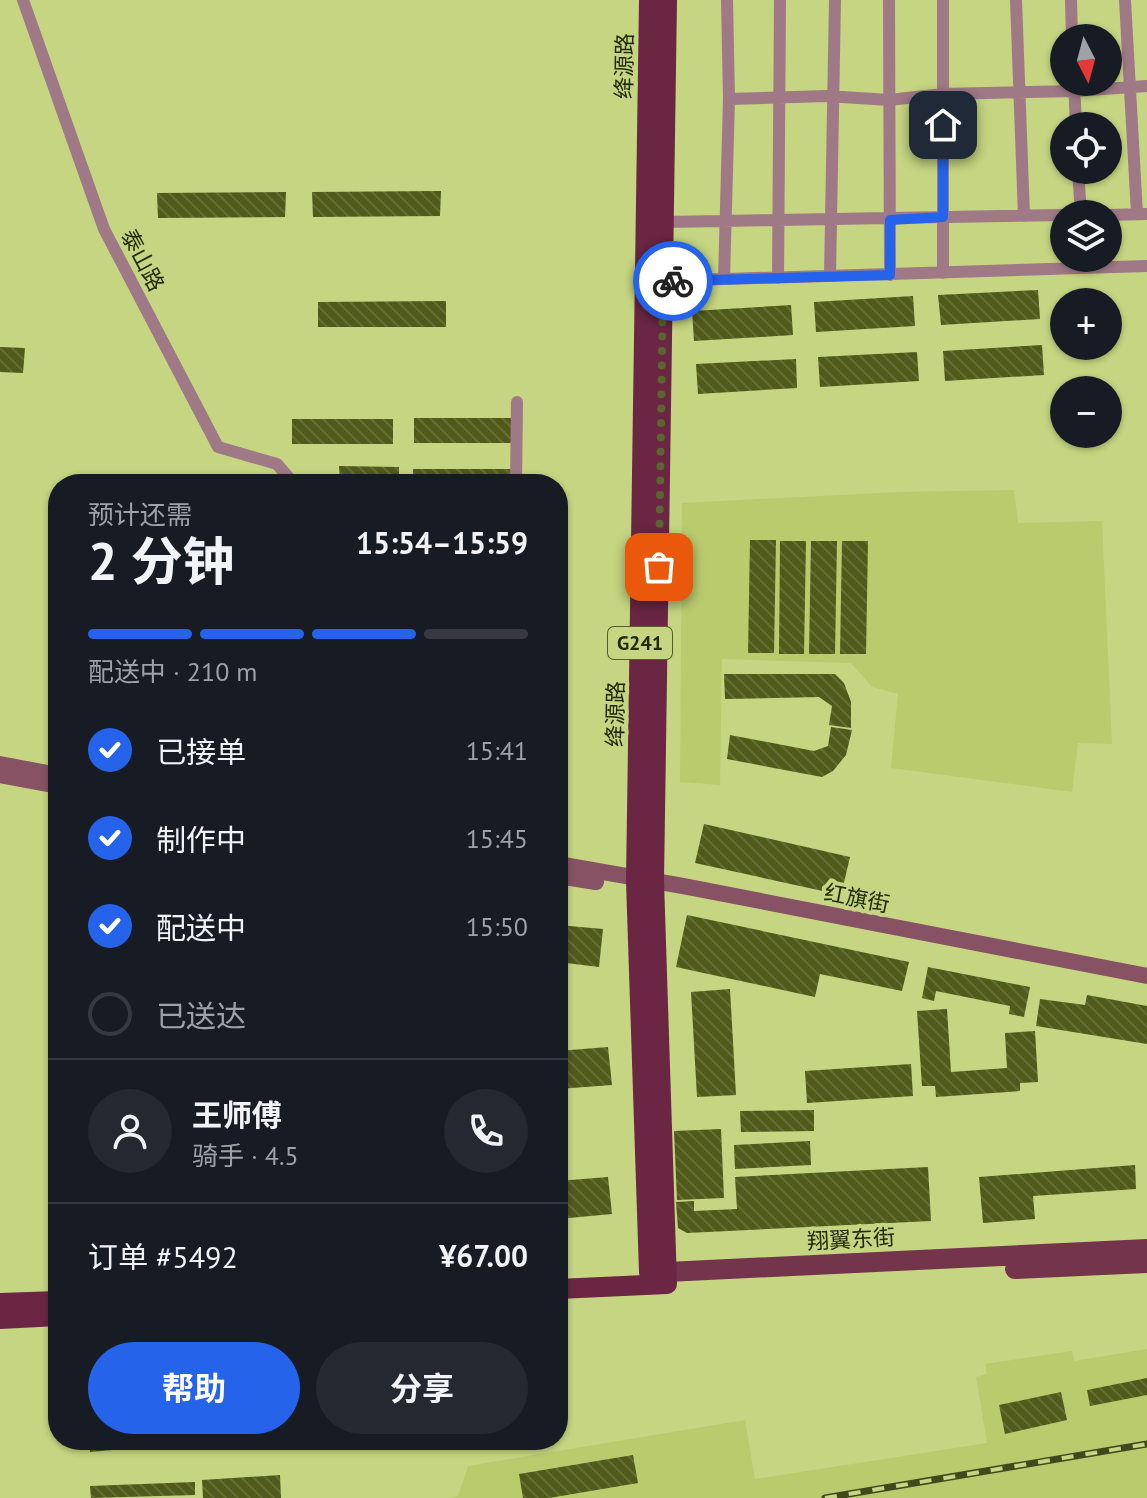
<!DOCTYPE html>
<html lang="zh">
<meta charset="utf-8">
<style>
body{margin:0;font-family:"PT Sans","Noto Sans SC",sans-serif;background:#242831;color:#f1f3f6;height:100vh;display:flex;flex-direction:column;font-size:30px;white-space:nowrap}
*{box-sizing:border-box;margin:0}
p{font-size:26px;color:#9ea1a6}
.icon{flex:none;width:44px;height:44px;fill:none;stroke:currentColor;stroke-width:2;stroke-linecap:round;stroke-linejoin:round}
.map{position:relative;flex:1;overflow:hidden}
.details{position:absolute;left:48px;top:474px;width:520px;height:976px;display:flex;flex-direction:column;background:#171b24;border-radius:32px;box-shadow:0 2px 6px #0004}
.details>*{flex:none}
.needle{width:52px;rotate:174deg}
.tools{position:absolute;left:1050px;top:24px;display:grid;gap:16px}
.tools a{display:grid;place-items:center;width:72px;height:72px;border-radius:50%;background:#171b24;box-shadow:0 2px 6px #0004;font-size:40px}
.pin{position:absolute;display:grid;place-items:center;width:68px;height:68px;color:#fff;margin:-34px;border-radius:16px;box-shadow:0 4px 12px #0006}
.courier{position:absolute;display:grid;place-items:center;width:80px;height:80px;margin:-40px;border:6px solid #2563eb;border-radius:50%;background:#fff;color:#222;box-shadow:0 2px 10px #0007}
.summary em{font-style:normal;font-weight:700}
.summary div{display:flex;flex-direction:column-reverse}
.summary{display:flex;align-items:center;justify-content:space-between;height:136px;padding:0 40px}
h1{font-size:52px;font-weight:700;line-height:60px}
.bar{display:grid;grid-template-columns:repeat(4,1fr);gap:12px 8px;align-content:center;height:96px;padding:0 40px}
.bar i{height:10px;border-radius:6px;background:#363941}
.bar .active{background:#2563eb}
.bar p{grid-column:span 4}
.line{display:flex;align-items:center;gap:20px;padding:0 40px;border-top:2px solid #363941}
.line div{flex:1}
.round{display:grid;place-items:center;flex:none;width:84px;height:84px;border-radius:42px;background:#242831}
ol{padding:0 40px;list-style:none}
li{display:flex;align-items:center;gap:24px;height:88px}
li p{margin-inline-start:auto}
li .icon{padding:8px;border-radius:50%;background:#2563eb;color:#fff;stroke-width:4}
li:last-child{color:#9ea1a6}
li i{width:44px;height:44px;border:4px solid #363941;border-radius:50%}
.action{display:flex;gap:16px;margin-top:auto;padding:16px 40px}
.action a{flex:1;height:92px;border-radius:48px;background:#2563eb;color:#fff;font-size:32px;font-weight:700;line-height:92px;text-align:center}
.action a+a{background:#242831;color:#f1f3f6}
.map>svg:first-child{display:block}
.built{fill:#bacb6e}
.building{fill:url(#building-back-hatch)}
.lines{fill:none;stroke-linecap:round;stroke-linejoin:round}
.minor{stroke:#9f7985;stroke-width:12}
.secondary{stroke:#865264;stroke-width:16}
.primary{stroke:#73344c;stroke-width:20}
.trunk{stroke:#6a2642;stroke-width:20}
.rail-casing{stroke:#41481c;stroke-width:7}
.rail{stroke:#c5d581;stroke-width:4;stroke-dasharray:12;stroke-linecap:butt}
.done{stroke:#5c6530;stroke-width:8;stroke-dasharray:0 14.4}
.route{stroke:#2563eb;stroke-width:10}
.labels{text-anchor:middle;dominant-baseline:central;stroke-width:8;stroke-linejoin:round;paint-order:stroke}
.shield{fill:#c5d581;stroke:#545d2a;stroke-width:2}
.shield-label{font-size:20px;font-weight:bold;fill:#232905}
.street-label{font-size:22px;fill:#232905;stroke:#c5d581}
</style>
<div class="map">
<svg width="1147" height="1498" viewBox="0 0 1147 1498">
<defs>
<pattern id="building-back-hatch" width="6" height="6" patternUnits="userSpaceOnUse" patternTransform="scale(2)"><rect width="6" height="6" fill="#505a19"/><path d="M-1 5l2 2M0 0l6 6M5-1l2 2" fill="none" stroke="#666e38"/></pattern>
</defs>
<rect width="100%" height="100%" fill="#c5d581"/>
<path class="built" d="M1014 490 1018 523 1102 521 1112 744 1078 743 1072 792 891 768 898 694 872 687 851 663 722 659 720 785 680 782 682 503 899 492Z
M1147 1349V1498H448L458 1496 468 1466 745 1420 755 1479 987 1443 976 1377 987 1374 985 1364 1072 1351 1074 1361Z"/>
<path class="building" d="M441 191 440 216 313 217 312 192Z
M286 192 285 217 158 218 157 193Z
M1038 290 1040 319 941 325 938 295Z
M913 296 915 326 816 332 814 302Z
M446 301V327H318V302Z
M791 305 793 335 694 341 692 311Z
M1042 345 1044 375 945 381 943 351Z
M0 347 25 348 23 373 0 372Z
M917 352 919 381 820 387 818 357Z
M796 359 797 388 698 394 696 364Z
M414 418H515V443H414Z
M292 419H393V444H292Z
M339 466 399 467V484H340Z
M413 469H514V484H413Z
M750 540H776L774 653H748Z
M780 541H806L804 654H779Z
M811 541H837L835 654H809Z
M842 541H868L866 654H840Z
M724 674H835L844 683 851 702V728L829 725 832 706 819 697 725 699Z
M831 727 852 730 846 755 833 771 822 777 727 759 730 735 814 751 828 746Z
M704 824 850 857 841 895 695 863Z
M687 915 909 962 902 991 820 974 815 997 676 967Z
M558 925 603 929 599 967 558 962Z
M928 967 1030 987 1024 1017 1009 1014 1010 1006 936 991 934 1001 922 998Z
M730 989 736 1095 697 1097 691 992Z
M1087 995 1147 1006V1044L1036 1026 1040 999 1085 1005Z
M947 1009 951 1072 1007 1068 1005 1033 1035 1031 1038 1082 1020 1083V1091L936 1097 935 1086H922L917 1011Z
M608 1047 612 1085 558 1089V1051Z
M911 1064 913 1096 807 1103 805 1071Z
M814 1110V1131L741 1132 740 1111Z
M721 1129 724 1198 677 1200 674 1131Z
M810 1141 811 1165 735 1169 734 1145Z
M1135 1165 1136 1189 1033 1196 1035 1219 983 1223 979 1177Z
M928 1167 931 1221 687 1233 678 1228 676 1202 694 1201V1211L737 1209 735 1177Z
M608 1177 612 1214 558 1219V1181Z
M1147 1378V1395L1090 1406 1087 1390Z
M1061 1392 1067 1420 1005 1434 999 1405Z
M89 1440H112L113 1450 90 1452Z
M633 1455 638 1483 549 1498H523L519 1474Z
M280 1475 281 1498H203L202 1480Z
M195 1482V1495L91 1498 90 1486Z"/>
<g class="lines">
<path class="minor" d="M23 0 104 229 218 447 277 464 294 484
M727 0 729 99
M889 0 890 275
M1016 0 1024 216
M1071 0 1072 38
M1125 0 1137 214
M1074 82 1076 126
M1078 170 1081 214
M1108 215 1147 214
M664 222 1064 215
M943 273V0
M830 276 835 0
M778 278 780 0
M724 279 729 99 827 96 889 100 943 94 1075 91 1147 86
M663 281 1147 266
M516 484 517 402"/>
<path class="secondary" d="M0 764 58 775
M0 775 58 786
M558 864 683 886 1147 976
M558 876 596 882"/>
<path class="primary" d="M1015 1269 1147 1263
M667 1272 1147 1249"/>
<path class="trunk" d="M649 0 636 881 649 1272 653 1284
M558 1289 667 1284 654 881 667 0
M0 1303 58 1301
M0 1319 58 1316"/>
<g class="rail-casing">
<path id="rail" d="M825 1498 1147 1444"/>
</g>
<use href="#rail" class="rail"/>
</g>
<g class="lines">
<path class="done" d="M659 567 663 281H673"/>
<path class="route" d="M673 281 890 275V220L943 217V125"/>
</g>
<g class="labels">
<rect class="shield" x="608" y="627" width="64" height="32" rx="6"/>
<g class="shield-label">
<text x="640" y="643">G241</text>
</g>
<g class="street-label">
<text transform="translate(624 66) rotate(-89)">绛源路</text>
<text transform="translate(143 260) rotate(62)">泰山路</text>
<text transform="translate(615 714) rotate(-89)">绛源路</text>
<text transform="translate(857 898) rotate(11)">红旗街</text>
<text transform="translate(851 1239) rotate(-3)">翔翼东街</text>
</g>
</g>
</svg>
<div class="tools">
<a><svg class="needle" viewBox="-14 -14 28 28"><path d="M0-13l5 13h-10z" fill="#e53935"/><path d="M0 13l5-13h-10z" fill="#9ea1a6"/></svg></a>
<a><svg class="icon" aria-label="locate" viewBox="0 0 24 24"><circle cx="12" cy="12" r="6"/><path d="M12 2v4M12 18v4M2 12h4M18 12h4"/></svg></a>
<a><svg class="icon" aria-label="layers" viewBox="0 0 24 24"><path d="M12 4l9 5-9 5-9-5zM3 14l9 5 9-5"/></svg></a>
<a>+</a>
<a>−</a>
</div>
<div class="pin" style="left:659px;top:567px;background:#ea580c"><svg class="icon" aria-label="bag" viewBox="0 0 24 24"><path d="M5 8h14l-1 12H6zM9 8a3 3 0 0 1 6 0"/></svg></div>
<div class="pin" style="left:943px;top:125px;background:#1f2937"><svg class="icon" aria-label="home" viewBox="0 0 24 24"><path d="M3 11l9-7 9 7M6 9v11h12V9"/></svg></div>
<div class="courier" style="left:673px;top:281px"><svg class="icon" aria-label="bike" viewBox="0 0 24 24"><circle cx="6" cy="16" r="4"/><circle cx="18" cy="16" r="4"/><path d="M6 16l4-8h5l3 8M10 8l3 8H6M13 5h3"/></svg></div>
<section class="details">
<div class="summary"><div><h1>2 分钟</h1><p>预计还需</p></div><em>15:54–15:59</em></div>
<div class="bar"><i class="active"></i><i class="active"></i><i class="active"></i><i></i><p>配送中 · 210 m</p></div>
<ol>
<li><svg class="icon" aria-label="check" viewBox="0 0 24 24"><path d="M5 12l5 5 9-10"/></svg>已接单<p>15:41</p></li>
<li><svg class="icon" aria-label="check" viewBox="0 0 24 24"><path d="M5 12l5 5 9-10"/></svg>制作中<p>15:45</p></li>
<li><svg class="icon" aria-label="check" viewBox="0 0 24 24"><path d="M5 12l5 5 9-10"/></svg>配送中<p>15:50</p></li>
<li><i></i>已送达</li>
</ol>
<div class="line" style="height:144px"><a class="round"><svg class="icon" aria-label="person" viewBox="0 0 24 24"><circle cx="12" cy="8" r="4"/><path d="M4 21q1-7 8-7t8 7"/></svg></a><div><b>王师傅</b><p>骑手 · 4.5</p></div><a class="round"><svg class="icon" aria-label="phone" viewBox="0 0 24 24"><path d="M5 4h4l2 5-3 2q2 4 5 5l2-3 5 2v4C11 20 4 13 5 4z"/></svg></a></div>
<div class="line" style="height:104px"><div>订单 #5492</div><b>¥67.00</b></div>
<div class="action"><a>帮助</a><a>分享</a></div>
</section>
</div>
